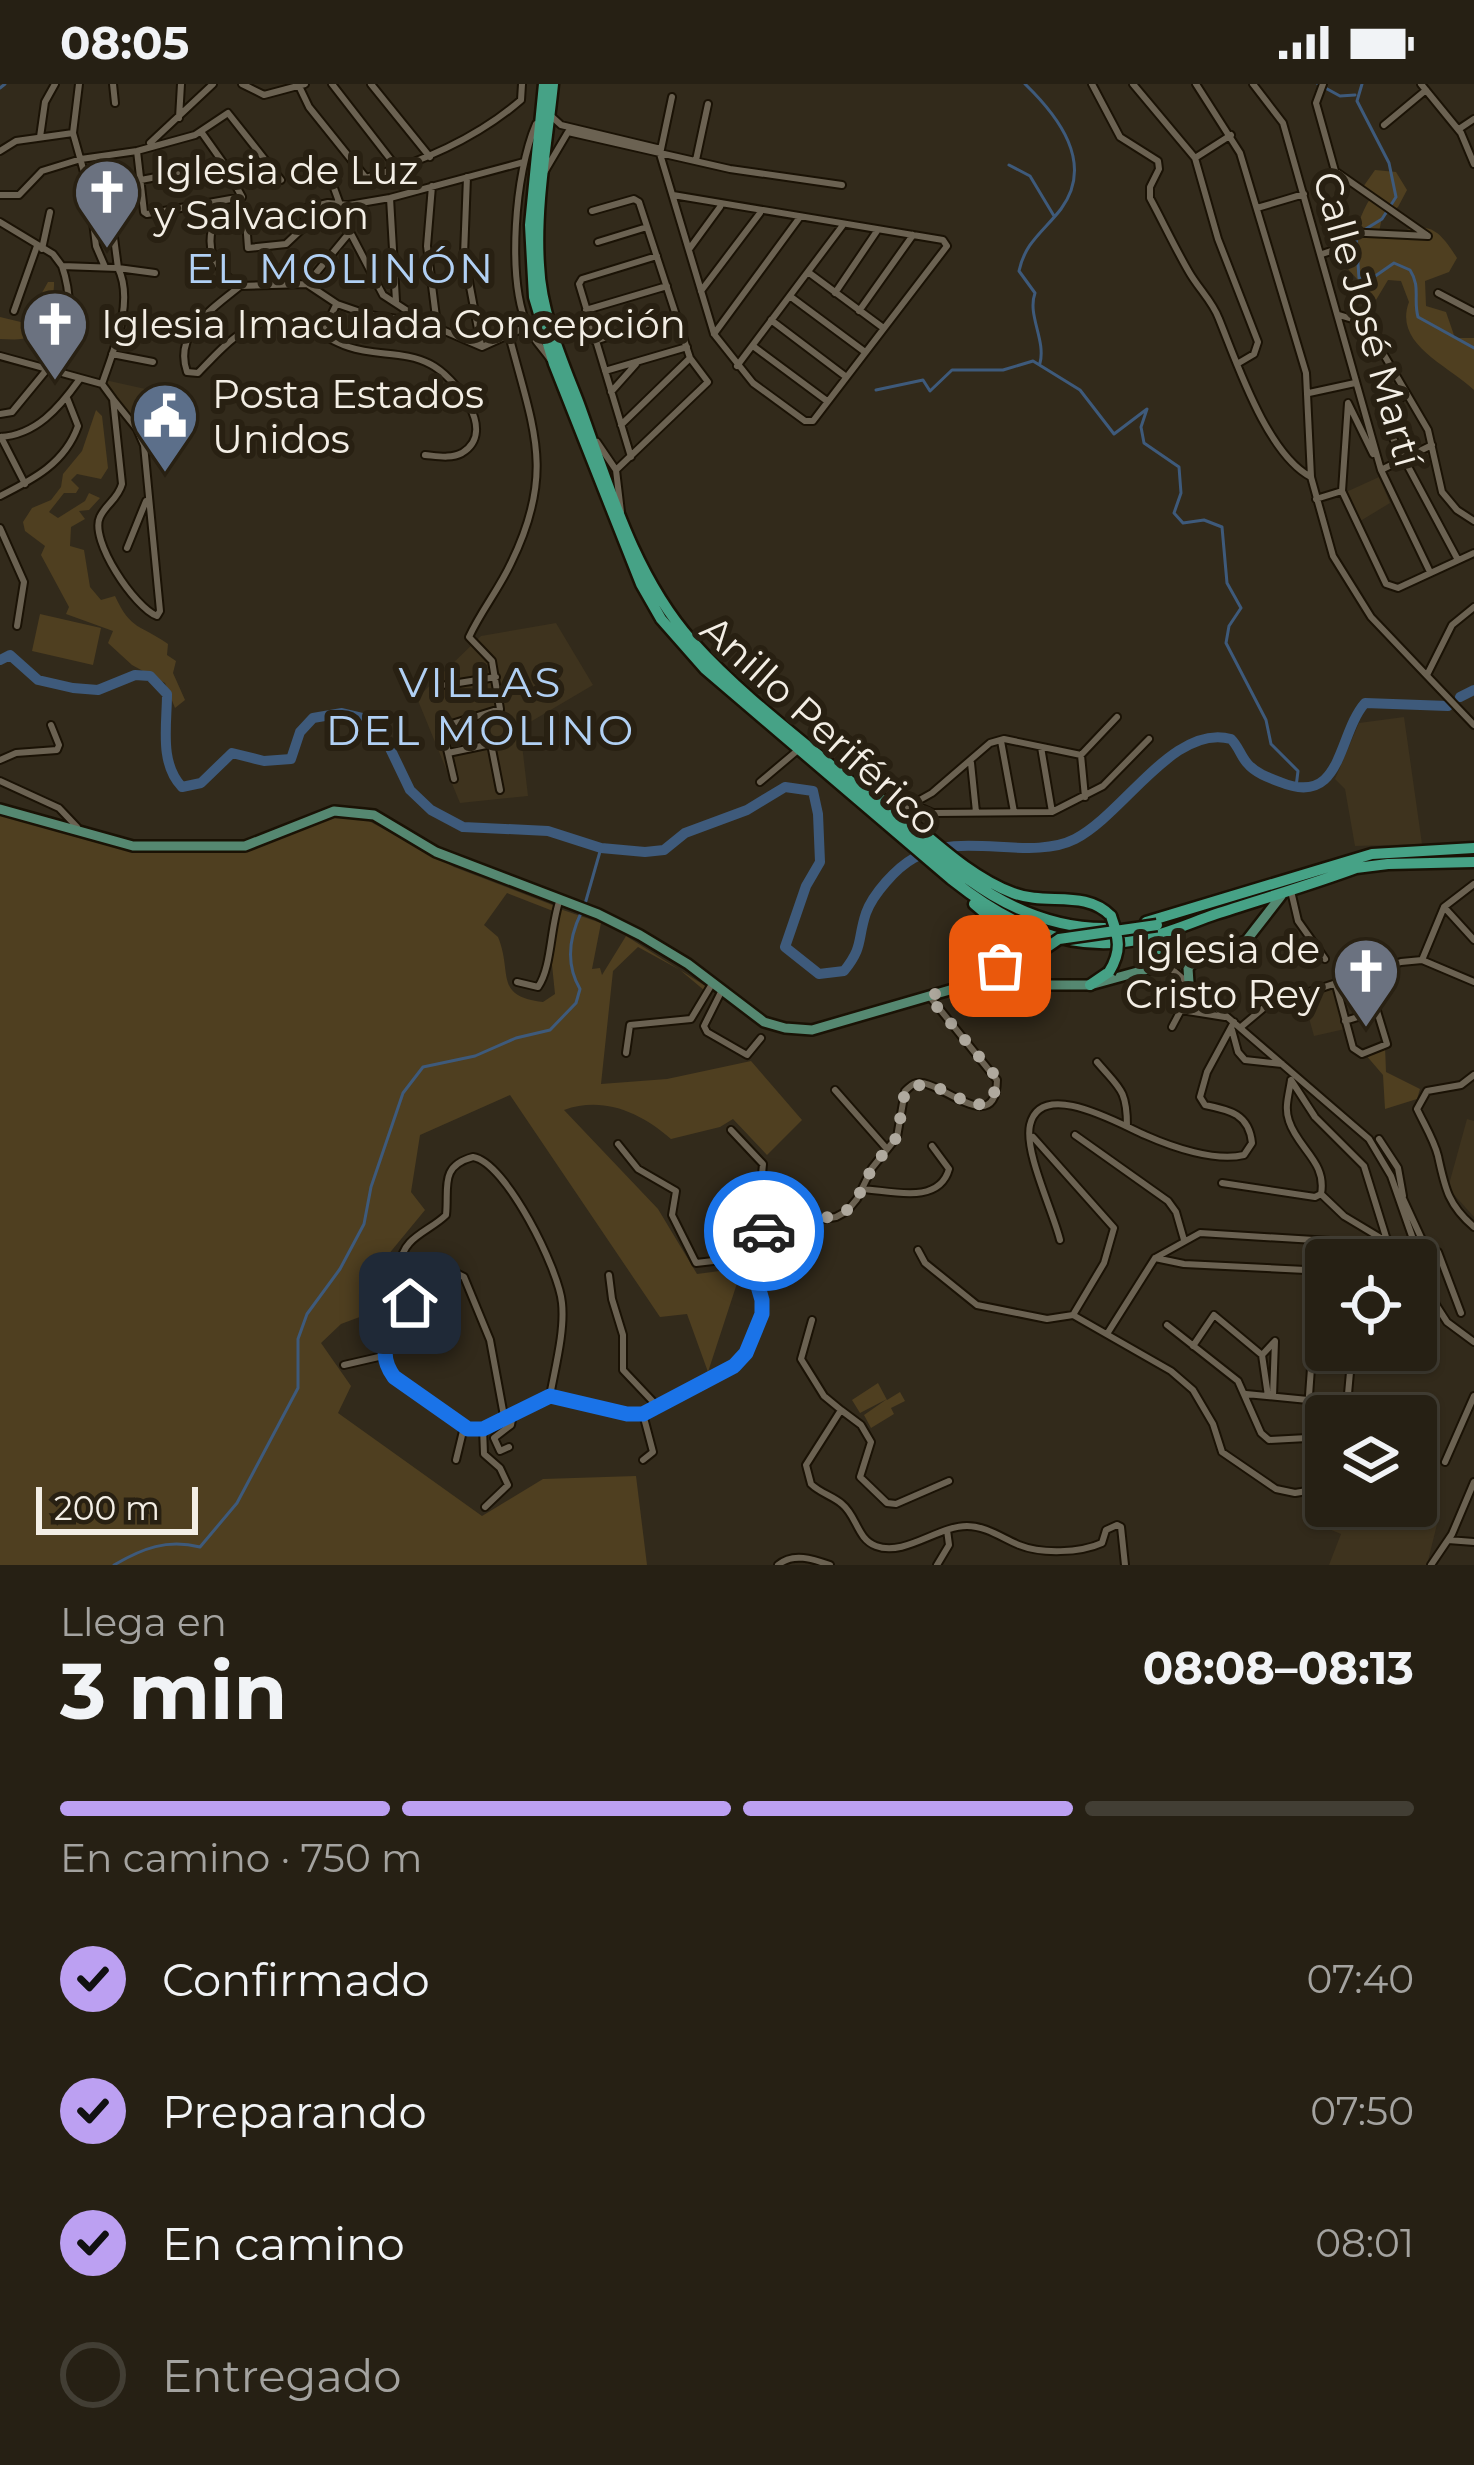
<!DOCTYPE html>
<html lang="es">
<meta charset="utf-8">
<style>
body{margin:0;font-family:Montserrat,sans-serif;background:#322d22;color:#f1f3f6;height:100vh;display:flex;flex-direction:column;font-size:45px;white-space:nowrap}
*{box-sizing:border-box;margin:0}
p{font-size:39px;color:#a4a3a0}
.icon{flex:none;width:66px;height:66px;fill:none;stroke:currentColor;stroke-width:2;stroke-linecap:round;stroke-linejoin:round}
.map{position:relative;height:1481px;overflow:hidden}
.panel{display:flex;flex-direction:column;background:#262014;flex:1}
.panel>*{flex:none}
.fabs{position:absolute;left:1305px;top:1155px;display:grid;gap:24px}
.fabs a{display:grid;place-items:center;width:132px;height:132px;border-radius:12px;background:#262014;box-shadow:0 3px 9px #0004,0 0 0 3px #423e34;font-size:60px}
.scale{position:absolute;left:36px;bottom:30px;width:162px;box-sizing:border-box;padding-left:12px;border:6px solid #f3eee5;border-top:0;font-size:33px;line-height:42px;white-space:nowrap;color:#f3eee5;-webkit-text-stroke:9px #282012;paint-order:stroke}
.pin{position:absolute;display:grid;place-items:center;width:102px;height:102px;color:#fff;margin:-51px;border-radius:24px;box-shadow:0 6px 18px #0006}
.courier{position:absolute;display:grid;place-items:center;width:120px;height:120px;margin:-60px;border:9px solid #1a73e8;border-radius:50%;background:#fff;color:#222;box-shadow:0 3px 15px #0007}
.summary em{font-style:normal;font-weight:700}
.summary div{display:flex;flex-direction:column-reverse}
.summary{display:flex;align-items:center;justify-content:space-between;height:204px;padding:0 60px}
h1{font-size:78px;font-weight:700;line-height:90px}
.bar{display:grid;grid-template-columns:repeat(4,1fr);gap:18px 12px;align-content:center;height:144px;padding:0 60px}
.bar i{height:15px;border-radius:9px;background:#423e34}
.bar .selected{background:#bca0f2}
.bar p{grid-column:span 4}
ol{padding:0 60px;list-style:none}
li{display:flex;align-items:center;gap:36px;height:132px}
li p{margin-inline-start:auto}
li .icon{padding:12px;border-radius:50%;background:#bca0f2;color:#111;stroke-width:4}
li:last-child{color:#a4a3a0}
li i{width:66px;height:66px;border:6px solid #423e34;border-radius:50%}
.status{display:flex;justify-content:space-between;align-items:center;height:84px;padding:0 60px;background:#262014;direction:ltr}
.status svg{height:33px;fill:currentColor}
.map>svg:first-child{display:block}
.built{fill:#3e331e}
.green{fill:#4f3f20}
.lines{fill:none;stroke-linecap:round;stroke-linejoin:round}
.stream{stroke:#3e5a7b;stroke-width:3}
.river{stroke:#3e5a7b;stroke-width:10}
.minor-casing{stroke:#1a1205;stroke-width:10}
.major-casing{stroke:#1a1205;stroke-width:14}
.highway-casing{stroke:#1a1205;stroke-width:15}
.minor{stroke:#6b6252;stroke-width:6}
.major{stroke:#558871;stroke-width:9}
.highway{stroke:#46a286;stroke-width:10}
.highway-bridge-casing{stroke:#1a1205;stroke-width:15;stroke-linecap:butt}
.highway-bridge{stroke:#46a286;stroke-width:10}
.done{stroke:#afa99e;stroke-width:12;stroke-dasharray:0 21.6}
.route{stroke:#1a73e8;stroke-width:15}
.labels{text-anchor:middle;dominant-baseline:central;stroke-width:12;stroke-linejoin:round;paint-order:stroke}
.poi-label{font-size:39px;fill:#f3eee5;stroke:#282012;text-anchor:start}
.street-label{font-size:39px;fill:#f3eee5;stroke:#282012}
.neighbourhood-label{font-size:42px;letter-spacing:3px;fill:#b1d0f4;stroke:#282012}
</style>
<div class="status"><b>08:05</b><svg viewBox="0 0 49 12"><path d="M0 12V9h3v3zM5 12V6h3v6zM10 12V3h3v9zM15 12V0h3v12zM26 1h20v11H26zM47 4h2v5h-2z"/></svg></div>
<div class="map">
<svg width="1474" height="1481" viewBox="0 0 1474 1481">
<rect width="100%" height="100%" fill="#322a1b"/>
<path class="built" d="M105 296 159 308V326L132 335Z
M1379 393 1390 419 1357 439 1344 409Z
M556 539 593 601 520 644 528 712 460 719 417 614 481 552Z
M1404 633 1422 760 1355 762 1345 705 1335 695 1359 639Z
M1334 901 1345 945 1314 952 1303 912Z
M1467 1035 1474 1037V1133L1448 1104Z
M1416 1377 1436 1388 1440 1428 1427 1481H1329L1341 1450 1329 1445 1339 1422H1416Z"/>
<path class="green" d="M1375 86 1396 88 1407 106 1398 123 1382 134 1378 152C1422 145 1430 130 1457 174L1449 188 1425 197 1426 222 1446 228 1455 254H1474V306C1448 281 1393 260 1409 218L1401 197 1388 196 1376 216 1338 174C1356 157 1357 135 1370 115L1363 103Z
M48 198H54C55 213 44 245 30 252 22 257 10 255 0 255V233L25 239Z
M96 326 102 332 108 384 101 395 77 390 71 396 79 404 76 409H64L49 428 58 434 85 417 89 409 100 414 89 426 79 427 85 435 71 443 70 462 84 466 90 503 101 516 115 512C131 547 140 540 168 560L167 571 176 577 173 589 185 616 175 624 165 599 132 581 108 559 113 547 66 530 69 523 41 471 45 462 25 447 23 438 32 424 51 416 61 403 63 390 82 367Z
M40 530 101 544 93 581 32 567Z
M0 730 139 769 253 765 326 734 349 731 369 737 454 783 555 822 553 827 507 809 484 841 498 853C513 889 493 912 543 918L555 910 551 871 560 825 601 839 592 885 600 884 602 891 626 852 707 903 705 907 680 886 638 863 613 887 601 1000 667 995 751 977 802 1036 767 1071 733 1035 720 1043 671 1055C640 1028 603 1012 564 1026L658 1125 697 1190 742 1184 708 1288 687 1230 660 1233 510 1011 420 1051 411 1108 425 1126 383 1177 400 1209 389 1235 373 1228 341 1240 321 1259 351 1302 338 1329 482 1432 543 1395 636 1392 647 1481H0Z
M1385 962 1386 988 1420 1005 1417 1015 1385 1025 1383 991 1365 970Z
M878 1299 887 1316 900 1308 905 1317 891 1324 894 1330 871 1344 864 1331 887 1315 860 1329 852 1316Z"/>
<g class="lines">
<path class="stream" d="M1025 0C1058 32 1095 79 1061 125 1044 147 1025 158 1019 187L1035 209C1027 231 1046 256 1040 279
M1318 0 1340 12 1355 11
M1362 0 1357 17 1389 79 1396 113 1382 135 1364 146
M0 4 5 0
M1009 81 1030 92 1054 132
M1356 151 1359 194 1371 195 1394 179 1410 186C1421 203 1413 215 1418 233L1474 264
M876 306 923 296 930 307 952 286H1003L1033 277 1080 306 1114 350 1147 325 1141 343 1144 359 1179 383 1181 409 1174 429 1183 439 1204 436 1222 443 1227 499 1241 524 1229 542 1226 559 1266 636 1271 660 1298 687 1296 703
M585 820 601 764
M114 1481C143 1464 167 1455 200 1463L237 1419 298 1304V1255L307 1230 340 1185 364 1140 371 1103 403 1009 423 983 475 972 516 954 550 946 576 919 580 905C566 881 569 854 581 829"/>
<path class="river" d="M0 576 10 571 38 596 73 604 98 606 135 591 150 592 167 610C167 641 159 679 182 703L201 699 232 669 264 677 291 675 300 648 313 634 342 629 363 634 386 656 410 706 431 726 463 743 548 747 601 764 645 768 664 766 685 749 747 726 785 703 813 707 818 730 820 778 806 802 785 863 819 890 844 887C864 862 857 856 866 829 873 810 896 784 914 774 960 746 1030 778 1075 755 1124 730 1174 639 1231 655 1239 663 1240 671 1247 679 1255 689 1269 694 1280 698 1343 724 1337 651 1365 619L1448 622
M1460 613 1474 606"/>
<g class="minor-casing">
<path id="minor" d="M79 0 73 49 89 106 96 162 105 183
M113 0 115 19
M242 0 264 11 305 0
M298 0 309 23 366 94C422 78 476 55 521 16L522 0
M332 0 398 85
M371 0 430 73
M1092 0 1120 53 1158 77 1159 85 1150 103V114C1163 138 1175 164 1189 188 1198 204 1213 218 1219 235 1237 279 1267 370 1311 393
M1133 0 1195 74 1218 155 1258 258 1254 270 1237 280
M1196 0 1240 69 1306 289 1311 393 1333 472 1371 533 1474 641
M1253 0 1283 39 1381 386 1430 488
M1421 0 1461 49 1474 80
M672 13 660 70 714 250 753 299 805 337H813L947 162 943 156 673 111
M550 31 561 41 661 65
M179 34 181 0
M536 40C515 89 506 194 528 244 533 255 543 265 550 275
M1384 41 1426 6
M1459 45 1474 35
M202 49 224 80
M40 53 45 18 55 0
M150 59 213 0
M0 67 16 57 73 49
M1195 74 1231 51
M696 76 708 20
M545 87 568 48 730 85 842 101
M467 93 464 171 481 261
M432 102 427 162 437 241
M334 104 350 148 383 211 426 239 482 263 528 242
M89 106 224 80 242 113 147 130 144 128 137 67
M0 111H19L42 87 81 75 137 67 195 51 228 29 281 96
M390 114 396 217
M1257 124 1304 110
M592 127 634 115 639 118 690 274 708 298 616 386
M246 137 248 164 286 160 304 143 305 124
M0 138 53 170 62 182 118 184C135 218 113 267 102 300
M113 146 118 184 155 189
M598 158 647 143
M690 164 720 123
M42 165 50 128
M1322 170 1340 164 1346 148 1428 152 1335 87 1316 19 1323 0
M808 188 882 243
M307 200 350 148
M240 202C213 225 173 248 187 288L198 289C226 260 254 226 299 240 317 246 331 257 349 263 375 272 406 267 430 280 454 292 499 347 462 369 451 375 437 372 425 371
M701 207 760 129
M835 209 877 147
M1438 209 1474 228
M791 213 865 268
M586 226 667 202
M14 227 37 162
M859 227 913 151
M1339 231 1359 237 1373 252 1428 346 1442 408 1457 426 1474 437
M771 236 845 292
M426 239 369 231 337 220 307 200 240 202C219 189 206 170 212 145L328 119 349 121 390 114 524 78
M322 250 336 221
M714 250 800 133
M595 257 676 231
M753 262 827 317
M112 270 153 278
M0 272 102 300
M737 282 843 141
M57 286C68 249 75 220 62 182
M605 287 687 263
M102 300 113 315 122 400C118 415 106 420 100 433 89 456 135 524 157 532L160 527 144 361 137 345 113 315
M611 308 636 280
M1309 309 1355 299
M1406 310 1380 330 1458 476
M0 330 12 328 49 283
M621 341 690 274
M0 353C36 351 59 324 79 296
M1 353 25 400
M597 358 616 386 621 428
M1373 370 1348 319 1342 407 1386 500 1398 504 1474 469
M631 373 579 200 582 195 657 172
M1381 386 1432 361
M0 412C34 395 65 379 78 342L67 314
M1316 415 1342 407
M0 444 24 498 17 542
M127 464 146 417
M1427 591 1452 541 1474 523
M446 601 496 593
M1001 657 1014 728
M1041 663 1052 728
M448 669 491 660 500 706
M1081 671 1085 713
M0 676 16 669 57 666 59 661 51 641
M971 679 976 728
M454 695 442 643 500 625 492 577 469 553C481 527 499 505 511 479 556 387 533 345 509 251
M0 697 59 724 77 743
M760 698 798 666
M915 721 933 729 1052 728 1103 702 1149 655
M900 727 932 709 990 659 1004 655 1081 671 1117 633
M1291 807 1298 837 1325 875
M1444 823 1474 856
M1422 876 1444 823 1474 800
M1167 881 1369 1055 1391 1092 1436 1221 1447 1238 1474 1258
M517 898 538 903C552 883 550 842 560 815
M1336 901 1353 964 1362 970 1387 960 1377 927 1345 937
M721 908 704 942 707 948 747 971 761 954
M1172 943 1181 926 1225 933
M1241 943 1266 922 1401 878 1422 876 1474 898
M1232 946 1238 968 1245 976 1282 980
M626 969 630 941 691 935 712 900
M1097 978C1119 1004 1127 1005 1127 1042
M1474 991 1461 1001 1427 1007 1417 1025C1424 1040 1434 1056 1438 1072 1445 1104 1448 1121 1474 1143
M1291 996 1315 1033 1364 1082 1386 1153 1402 1176
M1291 996C1289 1010 1284 1024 1289 1037 1298 1065 1327 1078 1321 1110L1344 1132 1379 1153
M835 1006 887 1065
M731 1046 763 1080 760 1111 789 1139
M1075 1051 1168 1117 1176 1128 1184 1156
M1033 1053 1114 1144 1104 1179 1073 1231
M1379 1055 1398 1084 1403 1112
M618 1060 638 1085 676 1107 672 1131 696 1179 748 1173
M1222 1099 1315 1113 1321 1110
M863 1105C892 1107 939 1121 949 1085L932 1062
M1400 1108 1424 1160 1438 1168 1461 1229
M1060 1156C1053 1127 1024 1068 1030 1041 1041 993 1123 1042 1145 1051 1172 1063 1215 1078 1244 1071L1252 1059C1249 1030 1230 1026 1205 1021L1200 1013 1207 988 1234 938
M751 1161 784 1182 807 1179
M918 1166 925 1179 977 1221 1047 1235 1073 1231 1171 1287 1193 1306 1213 1340 1222 1368 1276 1405 1295 1409 1307 1407 1326 1394
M1155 1174 1184 1180 1326 1187
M432 1186 452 1187 464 1193 490 1256 504 1332
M609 1191 612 1215 623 1251V1286L659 1324
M1416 1196 1431 1222
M1416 1226 1433 1222
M812 1236 801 1275 824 1312 841 1326
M1167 1241 1238 1297 1261 1349 1269 1356 1326 1353
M1107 1250 1155 1174 1200 1149 1363 1159 1386 1153
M1193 1262 1214 1231 1262 1271 1268 1312
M1262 1271 1275 1257 1273 1312
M344 1281 383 1272
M1246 1310 1308 1316
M550 1312C555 1284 565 1247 562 1219 559 1186 506 1078 473 1073 439 1082 449 1104 446 1131 430 1147 401 1154 401 1180 401 1193 409 1205 411 1218L383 1272 394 1293 468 1345 483 1344 550 1312 627 1330 656 1326 734 1282 746 1269 762 1230 761 1204 748 1173 753 1154 773 1143 836 1133 847 1127 857 1115 872 1084 897 1053 905 1007C911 1002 913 998 922 999 945 1001 996 1052 997 996L930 913
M1346 1332 1352 1266
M1307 1339 1314 1243
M483 1344 484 1370 500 1384 508 1401 485 1423
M509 1363 500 1367 494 1354 511 1341 513 1330
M456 1376 464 1343
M643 1376 653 1368 643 1330
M1445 1378 1474 1312
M949 1397 896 1420 887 1419 860 1393 871 1358 861 1341 841 1326 806 1381 811 1400C820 1409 833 1412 842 1420 857 1432 857 1455 876 1462 904 1473 938 1442 967 1442 986 1442 1002 1454 1019 1461 1041 1470 1080 1469 1102 1459L1106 1446 1117 1441 1121 1443 1125 1481
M1316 1440 1317 1402
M1448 1456 1474 1458
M778 1481C793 1468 813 1475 830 1481
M937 1481 949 1461 947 1446
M1431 1481 1452 1450 1474 1398"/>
</g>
<g class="major-casing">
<path id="major" d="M0 725 133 762H245L334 727 374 731 436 768 598 830 640 851 688 880 764 938 785 944 812 946 967 901H1090L1192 873
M1208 869 1246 857 1281 812
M1189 899 1188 884 1198 874"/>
</g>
<g class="highway-casing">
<path id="highway" d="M544 0 530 141 534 213 554 280 641 500 661 535 705 585 951 795C1005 838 1066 870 1137 856 1164 851 1190 839 1216 830 1262 815 1310 801 1356 784L1388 780 1474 778
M553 0C547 59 535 122 539 181 541 229 562 276 579 320 608 400 634 492 692 557 746 617 815 666 876 719 944 778 1013 847 1110 844
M883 716C925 747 963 790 1013 809 1046 822 1085 805 1111 832
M1146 838 1372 770 1474 764
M1147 870 1167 873 1212 868
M1033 873V888L1043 902
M987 895 1033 873
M967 901C1021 873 1019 857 974 820
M1090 901 1109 888"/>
</g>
<use href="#minor" class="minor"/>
<use href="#major" class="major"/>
<use href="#highway" class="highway"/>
<g class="highway-bridge-casing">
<path id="highway-bridge" d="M1033 873 1059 855 1157 841
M1109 888C1122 867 1119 854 1111 832"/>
</g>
<use href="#highway-bridge" class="highway-bridge"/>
</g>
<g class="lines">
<path class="done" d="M764 1147 789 1139 836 1132 847 1126 857 1115 872 1084 897 1053 905 1007C926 991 953 1012 974 1022L992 1016 998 995 928 912 967 901 1000 882"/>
<path class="route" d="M410 1219C402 1250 370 1259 394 1293L468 1345H483L550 1312 627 1330H643L734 1282 746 1269 762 1230V1216L748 1168 753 1154 764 1147"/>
</g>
<defs>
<g id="church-pin" transform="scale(3.45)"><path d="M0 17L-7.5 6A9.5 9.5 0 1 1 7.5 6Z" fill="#6b7280" stroke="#282012"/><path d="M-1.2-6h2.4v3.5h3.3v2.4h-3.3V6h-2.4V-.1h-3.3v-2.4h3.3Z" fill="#fff"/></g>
<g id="civic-pin" transform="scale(3.45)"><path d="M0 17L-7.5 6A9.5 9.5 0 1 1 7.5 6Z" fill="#5c6f8a" stroke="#282012"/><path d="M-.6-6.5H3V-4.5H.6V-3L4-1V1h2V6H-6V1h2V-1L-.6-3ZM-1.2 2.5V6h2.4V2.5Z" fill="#fff"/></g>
</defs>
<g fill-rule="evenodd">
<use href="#church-pin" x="107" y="108"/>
<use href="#church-pin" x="55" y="240"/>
<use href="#civic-pin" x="165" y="332"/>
<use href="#church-pin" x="1366" y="887"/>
</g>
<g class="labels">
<g class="poi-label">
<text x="154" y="86">Iglesia de Luz<tspan x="154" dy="45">y Salvacion</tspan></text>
<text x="101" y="240">Iglesia Imaculada Concepción</text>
<text x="212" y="310">Posta Estados<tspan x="212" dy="45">Unidos</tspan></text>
<text x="1320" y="865" text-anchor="end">Iglesia de<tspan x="1320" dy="45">Cristo Rey</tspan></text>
</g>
<g class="street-label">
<text transform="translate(1368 235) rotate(74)">Calle José Martí</text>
<text transform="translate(821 641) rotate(42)">Anillo Periférico</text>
</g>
<g class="neighbourhood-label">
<text x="341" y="184">EL MOLINÓN</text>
<text x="481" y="598">VILLAS<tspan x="481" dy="48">DEL MOLINO</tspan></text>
</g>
</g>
</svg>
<div class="fabs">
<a><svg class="icon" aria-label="locate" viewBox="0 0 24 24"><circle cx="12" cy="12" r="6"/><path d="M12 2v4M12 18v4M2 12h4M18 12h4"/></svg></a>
<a><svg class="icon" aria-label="layers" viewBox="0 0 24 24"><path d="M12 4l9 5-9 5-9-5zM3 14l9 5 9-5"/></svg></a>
</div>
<div class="scale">200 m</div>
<div class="pin" style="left:1000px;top:882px;background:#ea580c"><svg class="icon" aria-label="bag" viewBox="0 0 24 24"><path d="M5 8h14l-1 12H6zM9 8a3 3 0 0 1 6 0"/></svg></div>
<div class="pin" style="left:410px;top:1219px;background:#1f2937"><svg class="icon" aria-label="home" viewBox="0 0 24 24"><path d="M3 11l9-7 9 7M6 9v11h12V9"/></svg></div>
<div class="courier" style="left:764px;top:1147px"><svg class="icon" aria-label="car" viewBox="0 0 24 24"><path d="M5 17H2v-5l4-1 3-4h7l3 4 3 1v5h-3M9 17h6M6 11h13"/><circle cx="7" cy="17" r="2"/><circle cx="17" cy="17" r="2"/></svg></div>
</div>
<section class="panel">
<div class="summary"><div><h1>3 min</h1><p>Llega en</p></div><em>08:08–08:13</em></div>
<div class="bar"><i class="selected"></i><i class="selected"></i><i class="selected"></i><i></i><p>En camino · 750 m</p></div>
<ol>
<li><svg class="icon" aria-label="check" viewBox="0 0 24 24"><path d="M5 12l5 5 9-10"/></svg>Confirmado<p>07:40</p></li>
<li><svg class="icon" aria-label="check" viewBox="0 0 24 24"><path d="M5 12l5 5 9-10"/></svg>Preparando<p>07:50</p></li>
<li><svg class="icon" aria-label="check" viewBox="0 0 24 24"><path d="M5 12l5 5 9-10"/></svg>En camino<p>08:01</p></li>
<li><i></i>Entregado</li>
</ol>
</section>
